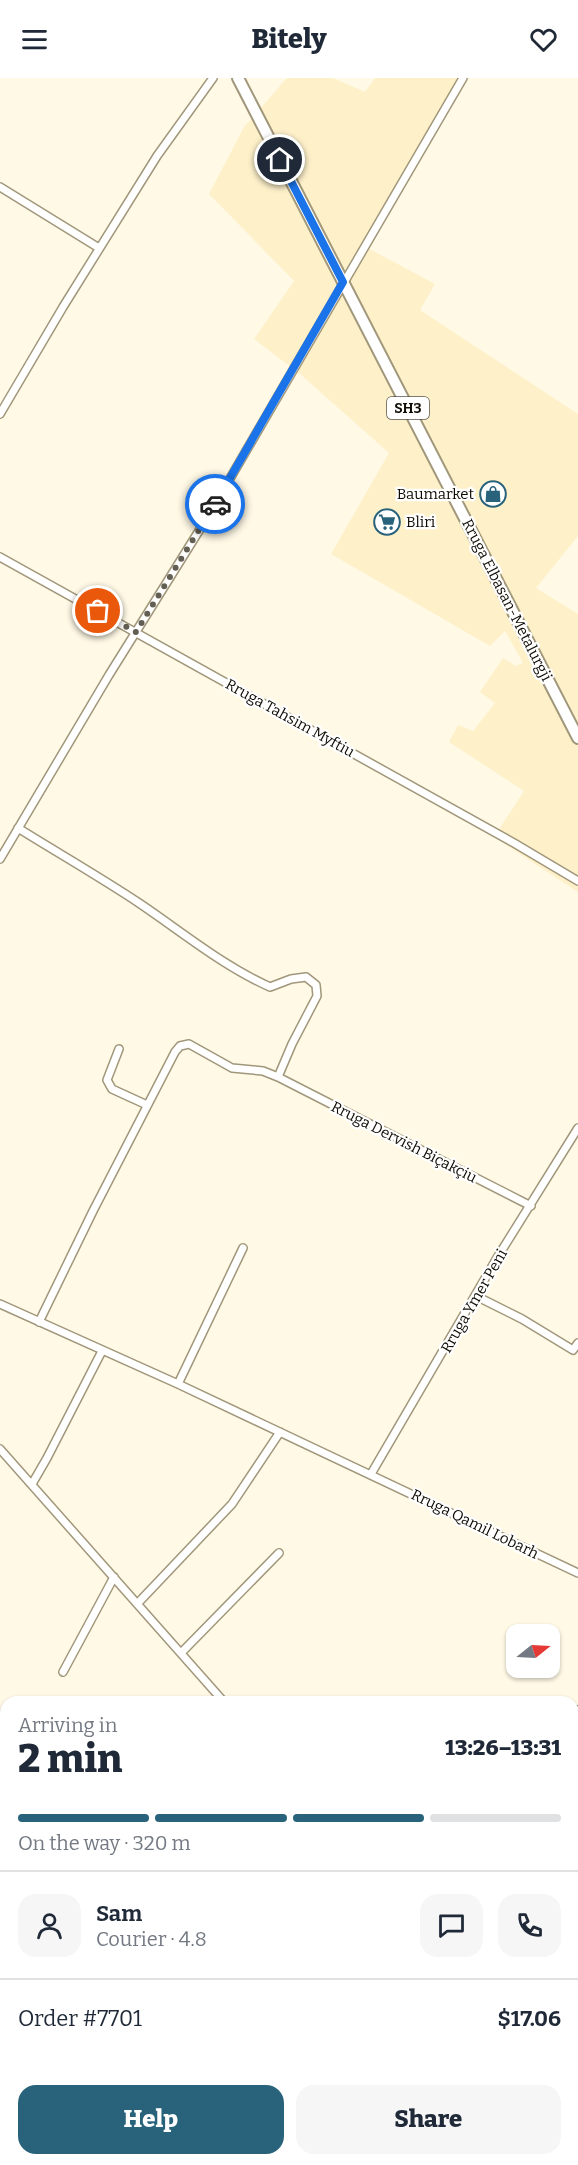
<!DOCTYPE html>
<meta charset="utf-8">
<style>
body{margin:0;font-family:Bitter,serif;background:#f6f6f7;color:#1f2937;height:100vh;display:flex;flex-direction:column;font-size:22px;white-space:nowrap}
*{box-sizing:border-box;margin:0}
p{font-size:20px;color:#747a83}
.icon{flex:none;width:33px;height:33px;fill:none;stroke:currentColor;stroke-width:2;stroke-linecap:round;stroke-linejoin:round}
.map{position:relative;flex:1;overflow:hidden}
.panel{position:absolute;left:0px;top:1618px;width:579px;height:470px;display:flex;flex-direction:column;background:#fff;border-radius:18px 18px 0 0;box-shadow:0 2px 4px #0004}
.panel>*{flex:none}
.needle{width:39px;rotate:72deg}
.buttons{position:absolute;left:506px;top:1546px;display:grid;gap:12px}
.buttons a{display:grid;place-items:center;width:54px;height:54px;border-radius:12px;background:#fff;box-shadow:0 2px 4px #0004;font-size:30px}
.pin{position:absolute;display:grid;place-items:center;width:51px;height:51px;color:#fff;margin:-26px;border:3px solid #fff;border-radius:50%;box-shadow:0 2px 6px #0007}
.courier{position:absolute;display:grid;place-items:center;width:60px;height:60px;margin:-30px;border:4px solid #1a73e8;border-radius:50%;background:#fff;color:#222;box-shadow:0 2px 8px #0007}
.head em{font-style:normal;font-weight:800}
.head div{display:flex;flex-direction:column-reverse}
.head{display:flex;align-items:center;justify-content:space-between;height:102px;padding:0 18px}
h1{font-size:39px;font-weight:800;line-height:45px}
.bar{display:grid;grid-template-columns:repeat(4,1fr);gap:9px 6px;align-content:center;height:72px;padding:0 18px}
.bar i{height:8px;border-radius:4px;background:#e0e1e3}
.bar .on{background:#28637b}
.bar p{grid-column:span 4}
.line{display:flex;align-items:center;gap:15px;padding:0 18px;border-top:2px solid #e0e1e3}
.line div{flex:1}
.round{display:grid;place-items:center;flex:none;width:63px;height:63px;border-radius:18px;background:#f6f6f7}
.button{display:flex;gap:12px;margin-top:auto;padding:12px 18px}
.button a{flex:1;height:69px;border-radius:18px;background:#28637b;color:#fff;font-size:24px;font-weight:800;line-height:69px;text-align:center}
.button a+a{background:#f6f6f7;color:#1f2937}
header{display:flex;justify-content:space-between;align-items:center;height:78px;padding:0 18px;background:#fff;font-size:27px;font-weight:800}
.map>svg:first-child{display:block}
.built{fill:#fef1ca}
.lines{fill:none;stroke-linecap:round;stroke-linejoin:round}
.river{stroke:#beac76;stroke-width:15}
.street-casing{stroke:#a1977a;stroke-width:10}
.primary-casing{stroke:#a1977a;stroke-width:14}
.street{stroke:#fff;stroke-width:7}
.primary{stroke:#fff;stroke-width:10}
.done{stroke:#635e52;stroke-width:6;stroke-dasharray:0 10.8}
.route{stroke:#1a73e8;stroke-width:8}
.labels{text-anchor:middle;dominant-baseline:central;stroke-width:4.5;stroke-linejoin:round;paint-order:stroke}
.shield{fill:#fff;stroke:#57544f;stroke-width:1.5}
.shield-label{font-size:14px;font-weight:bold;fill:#0f0b03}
.poi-label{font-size:15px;fill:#0f0b03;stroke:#fff;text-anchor:end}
.street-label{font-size:15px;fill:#0f0b03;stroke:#fff}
</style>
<header><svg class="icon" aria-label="menu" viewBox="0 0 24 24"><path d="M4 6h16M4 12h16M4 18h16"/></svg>Bitely<svg class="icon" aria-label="heart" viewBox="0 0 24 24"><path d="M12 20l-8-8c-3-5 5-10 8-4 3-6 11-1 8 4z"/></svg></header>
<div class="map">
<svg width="578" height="2087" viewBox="0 0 578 2087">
<rect width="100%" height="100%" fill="#fff9e6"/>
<path class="built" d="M287 0H333L365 14 375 0H463L364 168 435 206 420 232 578 336V458L536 510 578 536V814L494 759 524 713 449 664 458 647 473 653 495 625 480 614 503 580 516 588 523 585 505 553 490 568 331 476 389 375 300 296 254 261 294 203 209 116 244 49Z"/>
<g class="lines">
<path class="river" d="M573 1680 578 1677
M0 2079 6 2075"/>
<g class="street-casing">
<path id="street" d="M0 109 99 170
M0 336 63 229 157 78 213 0
M0 479 514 765 578 803
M18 750C58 775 100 799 139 825 182 854 223 888 270 909L291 901 306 899 316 907 317 918 292 966 278 999
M0 781 109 597 207 440 463 0
M119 971 107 1002 112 1011 147 1027
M476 1218 522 1241 573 1272 578 1265
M0 1226 178 1306 578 1495
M39 1244 93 1133 175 974 180 968 189 966 232 990 263 993 278 999 531 1128
M178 1306 243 1170
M0 1371 224 1624
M371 1396 497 1180 578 1050
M32 1406 47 1380 102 1273
M138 1525 232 1426 280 1354
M181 1575 279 1475
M63 1594 114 1499
M573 1635 578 1632
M0 1729 6 1738
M573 1907 578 1903
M0 1987 6 1988
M573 1992H578
M573 2013 578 2019
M0 2047 6 2043
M312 2082 316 2087
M376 2087 381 2082"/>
</g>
<g class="primary-casing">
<path id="primary" d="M238 0 578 660"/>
</g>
<use href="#street" class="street"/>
<use href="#primary" class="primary"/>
</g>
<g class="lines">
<path class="done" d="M98 533 136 554 215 426"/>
<path class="route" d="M215 426 343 204 280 82"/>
</g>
<defs>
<g id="shop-ring" transform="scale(1.35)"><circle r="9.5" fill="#fff" stroke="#28637b" stroke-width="1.5"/><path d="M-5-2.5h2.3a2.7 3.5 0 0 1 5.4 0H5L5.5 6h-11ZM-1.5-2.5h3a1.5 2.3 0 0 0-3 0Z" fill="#28637b"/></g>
<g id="supermarket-ring" transform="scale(1.35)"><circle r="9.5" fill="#fff" stroke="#28637b" stroke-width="1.5"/><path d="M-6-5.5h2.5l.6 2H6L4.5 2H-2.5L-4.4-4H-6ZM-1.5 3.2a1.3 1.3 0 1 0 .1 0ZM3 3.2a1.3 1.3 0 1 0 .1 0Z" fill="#28637b"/></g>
</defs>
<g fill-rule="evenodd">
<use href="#shop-ring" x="493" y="416"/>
<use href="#supermarket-ring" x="387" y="444"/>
</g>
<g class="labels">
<rect class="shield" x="387" y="319" width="42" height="22" rx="4.5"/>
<g class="shield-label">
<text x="408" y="330">SH3</text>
</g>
<g class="poi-label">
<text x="474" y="416">Baumarket</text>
<text x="406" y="444" text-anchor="start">Bliri</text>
</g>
<g class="street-label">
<text transform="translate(507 522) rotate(63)">Rruga Elbasan-Metalurgji</text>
<text transform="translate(290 640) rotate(29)">Rruga Tahsim Myftiu</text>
<text transform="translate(404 1064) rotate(27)">Rruga Dervish Biçakçiu</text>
<text transform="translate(474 1223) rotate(-60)">Rruga Ymer Peni</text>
<text transform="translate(475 1446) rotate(26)">Rruga Qamil Lobarh</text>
</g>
</g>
</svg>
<div class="buttons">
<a><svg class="needle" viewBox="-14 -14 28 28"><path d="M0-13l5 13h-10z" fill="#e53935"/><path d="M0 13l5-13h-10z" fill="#747a83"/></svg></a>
</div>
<div class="pin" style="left:98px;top:533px;background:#ea580c"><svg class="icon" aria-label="bag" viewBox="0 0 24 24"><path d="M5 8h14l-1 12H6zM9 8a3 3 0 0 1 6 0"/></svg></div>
<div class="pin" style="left:280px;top:82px;background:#1f2937"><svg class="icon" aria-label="home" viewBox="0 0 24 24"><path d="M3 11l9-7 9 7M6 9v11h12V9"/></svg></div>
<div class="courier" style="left:215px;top:426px"><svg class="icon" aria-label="car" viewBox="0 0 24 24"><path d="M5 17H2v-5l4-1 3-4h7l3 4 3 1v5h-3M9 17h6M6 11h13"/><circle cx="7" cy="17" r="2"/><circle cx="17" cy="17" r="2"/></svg></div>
<section class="panel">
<div class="head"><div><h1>2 min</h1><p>Arriving in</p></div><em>13:26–13:31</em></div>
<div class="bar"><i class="on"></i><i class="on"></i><i class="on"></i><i></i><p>On the way · 320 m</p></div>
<div class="line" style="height:108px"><a class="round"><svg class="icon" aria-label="person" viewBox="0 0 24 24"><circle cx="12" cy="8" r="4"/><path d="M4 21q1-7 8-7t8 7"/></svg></a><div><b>Sam</b><p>Courier · 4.8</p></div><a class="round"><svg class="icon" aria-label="chat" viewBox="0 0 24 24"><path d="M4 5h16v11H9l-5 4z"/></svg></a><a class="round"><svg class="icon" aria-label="phone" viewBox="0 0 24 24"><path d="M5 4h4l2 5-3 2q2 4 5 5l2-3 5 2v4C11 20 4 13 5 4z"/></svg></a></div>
<div class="line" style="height:78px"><div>Order #7701</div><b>$17.06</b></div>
<div class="button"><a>Help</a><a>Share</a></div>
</section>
</div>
